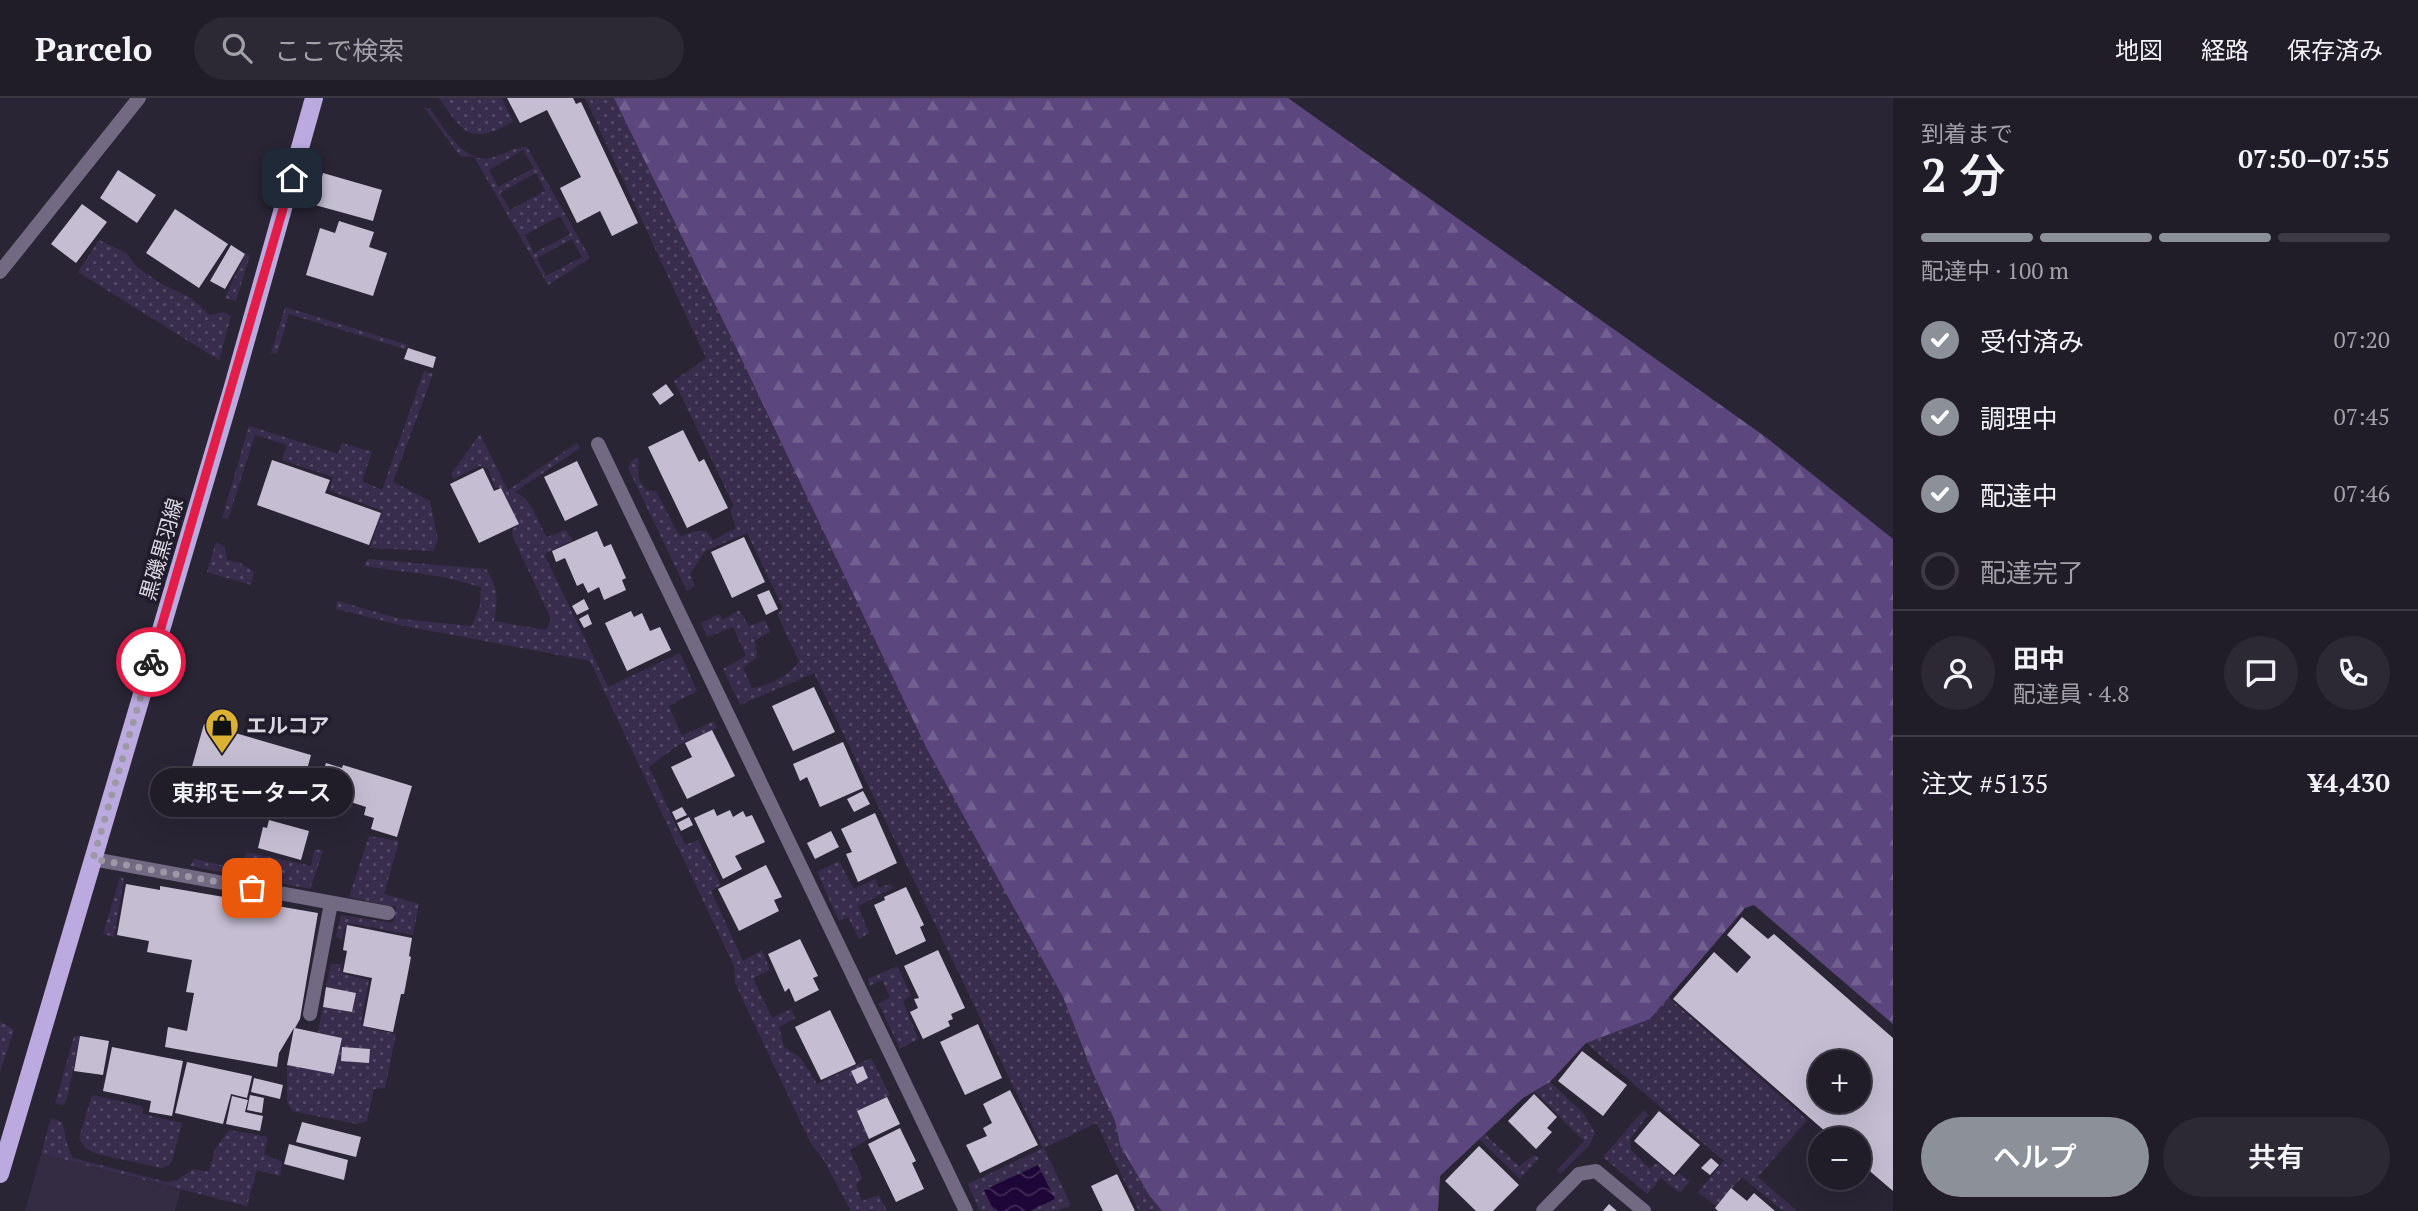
<!DOCTYPE html>
<html lang="ja">
<meta charset="utf-8">
<style>
body{margin:0;font-family:"PT Serif","Noto Sans JP",serif;background:#2d2934;color:#f1f3f6;height:100vh;display:flex;flex-direction:column;font-size:26px;white-space:nowrap}
*{box-sizing:border-box;margin:0}
p{font-size:23px;color:#a2a1a8}
.icon{flex:none;width:38px;height:38px;fill:none;stroke:currentColor;stroke-width:2;stroke-linecap:round;stroke-linejoin:round}
.map{position:relative;flex:1;overflow:hidden}
.side{display:flex;flex-direction:column;background:#201c28;width:525px}
.side>*{flex:none}
.controls{position:absolute;left:1808px;top:952px;display:grid;gap:14px}
.controls a{display:grid;place-items:center;width:63px;height:63px;border-radius:50%;background:#201c28;box-shadow:0 7px 28px #0002,0 0 0 2px #3d3a45;font-size:35px}
.pin{position:absolute;display:grid;place-items:center;width:60px;height:60px;color:#fff;margin:-30px;border-radius:14px;box-shadow:0 4px 10px #0006}
.courier{position:absolute;display:grid;place-items:center;width:70px;height:70px;margin:-35px;border:5px solid #e11d48;border-radius:50%;background:#fff;color:#222;box-shadow:0 2px 9px #0007}
.bubble{position:absolute;height:49px;border-radius:24px;background:#201c28;box-shadow:0 7px 28px #0002,0 0 0 2px #3d3a45;font-size:23px;font-weight:600;line-height:49px;text-align:center}
.headline em{font-style:normal;font-weight:600}
.headline div{display:flex;flex-direction:column-reverse}
.headline{display:flex;align-items:center;justify-content:space-between;height:119px;padding:0 28px}
h1{font-size:46px;font-weight:600;line-height:52px}
.bar{display:grid;grid-template-columns:repeat(4,1fr);gap:10px 7px;align-content:center;height:84px;padding:0 28px}
.bar i{height:9px;border-radius:5px;background:#3d3a45}
.bar .active{background:#8c9099}
.bar p{grid-column:span 4}
.line{display:flex;align-items:center;gap:18px;padding:0 28px;border-top:2px solid #3d3a45}
.line div{flex:1}
.round{display:grid;place-items:center;flex:none;width:74px;height:74px;border-radius:37px;background:#2d2934}
ol{padding:0 28px;list-style:none}
li{display:flex;align-items:center;gap:21px;height:77px}
li p{margin-inline-start:auto}
li .icon{padding:7px;border-radius:50%;background:#8c9099;color:#fff;stroke-width:4}
li:last-child{color:#a2a1a8}
li i{width:38px;height:38px;border:4px solid #3d3a45;border-radius:50%}
.button{display:flex;gap:14px;margin-top:auto;padding:14px 28px}
.button a{flex:1;height:80px;border-radius:42px;background:#8c9099;color:#fff;font-size:28px;font-weight:600;line-height:80px;text-align:center}
.button a+a{background:#2d2934;color:#f1f3f6}
header{display:flex;align-items:center;gap:42px;box-sizing:border-box;height:98px;padding:0 35px;background:#201c28;border-bottom:2px solid #3d3a45}
header strong{font-size:33px}
nav{display:flex;gap:38px;margin-inline-start:auto;font-size:24px}
.search{width:490px;height:63px;background:#2d2934;display:flex;align-items:center;gap:18px;box-sizing:border-box;padding:0 24px;border-radius:38px;color:#a2a1a8;font-size:26px}
main{display:flex;flex:1;min-height:0}
.map>svg:first-child{display:block}
.built{fill:#342c42}
.green{fill:url(#green-dots);fill-rule:evenodd}
.forest{fill:url(#forest-firs)}
.water{fill:url(#water-waves)}
.building{fill:#c5bed3;fill-rule:evenodd}
.lines{fill:none;stroke-linecap:round;stroke-linejoin:round}
.service{stroke:#726983;stroke-width:14}
.minor{stroke:#726983;stroke-width:14}
.primary{stroke:#bbaadf;stroke-width:18}
.done{stroke:#9c98a4;stroke-width:7;stroke-dasharray:0 12.6}
.route{stroke:#e11d48;stroke-width:9}
.labels{text-anchor:middle;dominant-baseline:central;stroke-width:7;stroke-linejoin:round;paint-order:stroke}
.street-label{font-size:21px;fill:#d9d6e0;stroke:#211c2b}
.poi-label{font-size:21px;font-weight:bold;fill:#d9d6e0;stroke:#211c2b;text-anchor:start}
</style>
<header>
<strong>Parcelo</strong>
<div class="search"><svg class="icon" aria-label="search" viewBox="0 0 24 24"><circle cx="10" cy="10" r="6"/><path d="M15 15l6 6"/></svg>ここで検索</div>
<nav><a>地図</a><a>経路</a><a>保存済み</a></nav>
</header>
<main>
<div class="map">
<svg width="1893" height="1113" viewBox="0 0 1893 1113">
<defs>
<pattern id="green-dots" width="8" height="8" patternUnits="userSpaceOnUse" patternTransform="scale(1.75)"><rect width="8" height="8" fill="#392d4e"/><path d="M2 2h.1M6 6h.1" fill="none" stroke="#554b67" stroke-width="1.8" stroke-linecap="round"/></pattern>
<pattern id="forest-firs" width="22" height="20" patternUnits="userSpaceOnUse" patternTransform="scale(1.75)"><rect width="22" height="20" fill="#5b477e"/><path d="M5 1l3.5 6h-7zM16 11l3.5 6h-7z" fill="#726190"/></pattern>
<pattern id="water-waves" width="16" height="10" patternUnits="userSpaceOnUse" patternTransform="scale(1.75)"><rect width="16" height="10" fill="#1e0638"/><path d="M0 5q4-4 8 0t8 0" fill="none" stroke="#3e2a54"/></pattern>
</defs>
<rect width="100%" height="100%" fill="#2a2535"/>
<path class="built" d="M41 1056 181 1092 175 1113H25Z"/>
<path class="green" d="M439 0H502L513 24C470 47 465 37 439 0Z
M585 0H614L733 243 1063 899 1092 973 1115 1023 1120 1047 1149 1097 1162 1113H1139L1096 1025 1044 1050 1071 1107 1057 1113H1030L1054 1101 984 1093 994 1113H980L968 1086 1043 1050 814 575 740 607 723 571 746 558 733 529 707 539 701 525 719 516 723 522 739 512 749 528 765 522 770 534 755 543 757 559 743 570 752 590C767 588 791 578 799 563L777 516 783 510 747 435 705 453 690 476 695 488 687 493 628 370 632 362 638 359 639 382 646 392 656 393C664 407 672 427 681 438L696 433H706L713 442 736 430 730 413 734 408 674 283 706 260Z
M424 9 430 11C444 29 463 66 491 60 504 57 513 49 527 49L590 160 548 187 474 59 460 58ZM523 52 534 70 498 89 489 72ZM536 75 545 93 510 112 500 95ZM560 118 570 136 534 155 525 137ZM572 141 582 159 546 178 537 160Z
M99 142 126 155 137 169 160 185 191 200 210 217 224 214 231 218 219 262 78 174Z
M245 156 250 157 236 203 225 200Z
M285 209 408 247 405 251 289 216 277 256 271 255Z
M424 273 433 276 393 384 430 403 438 442 433 453 370 450 382 413 329 392 333 379 282 362 287 347 255 337 228 421 222 420 249 328 338 356 342 345 372 354 362 383 382 392Z
M480 336 525 427 508 392 577 345 580 350 515 394C534 402 536 423 547 439L565 432 573 442 544 456 608 589 680 555 697 593 669 608 682 638 714 623 717 630 677 648 649 669 685 747 698 742 721 787 711 793 743 863 762 852 770 872 753 880 772 920 791 911 795 920 779 929 784 949 801 960 817 986 871 960 890 997 857 1013 869 1041 850 1052 862 1080 856 1087 862 1103 879 1097 887 1113H851L823 1061 810 1044 735 885 734 868 590 563 400 527 336 511 337 503 401 521 472 528 480 507 481 489 444 479 364 468 368 461 486 471C499 492 498 500 494 523L546 532 551 521 513 439 512 432 519 426 501 390H495L488 370 479 368 454 381 451 376Z
M216 444 225 449 227 462 240 465 254 474 251 487 207 474Z
M369 738 399 743 384 796 419 806 413 837 349 825 344 831 342 842 336 838 341 817 393 825 396 809 349 799Z
M315 751 323 753 310 791 190 768 194 761 239 771 247 754 311 768Z
M839 763 854 791 875 781 879 790 889 786 893 790 858 808 869 835 859 841 848 819 839 823 817 774Z
M120 779 124 781 114 839 103 836Z
M331 866H341L340 873 343 876 369 882 361 925 364 929 396 936 385 990 374 991 367 1023 357 1026 292 1013 287 1003V967L335 976 341 940 318 934 323 909 352 914 356 895 326 889Z
M897 868 911 897 903 903 918 941 900 951 879 906 890 899 882 882 869 888 868 881Z
M1668 899 1807 1022 1758 1079 1797 1113H1783L1742 1079 1716 1108 1698 1094 1724 1063 1586 945 1650 921Z
M0 923 14 932 0 974Z
M74 938H80L67 1001 63 1007 55 1006Z
M1550 984 1584 1016 1595 1035 1589 1048 1560 1076 1557 1072 1584 1043 1535 994Z
M92 997 142 1008 143 1016 182 1025 172 1063 168 1068 161 1070 97 1056 85 1050 79 1040Z
M1644 1012 1648 1017 1630 1041 1631 1052 1649 1070 1657 1065 1675 1079 1679 1075 1690 1083 1680 1095 1661 1080 1647 1096 1603 1059Z
M51 1020 62 1024C66 1037 66 1049 73 1060L167 1084 177 1082 193 1071 209 1074 215 1051 229 1032 268 1039 264 1056 282 1064 280 1078 257 1072 247 1108 41 1056Z
M1485 1036 1519 1068 1534 1057 1539 1060 1520 1081 1479 1041Z"/>
<path class="forest" d="M614 0H1288L1767 340 1893 441V926L1754 807 1745 810 1650 921 1586 945 1550 984 1523 1000 1440 1078 1438 1113H1162L1149 1097 1120 1047 1115 1023 1092 973 1063 899 927 651 733 243Z"/>
<path class="water" d="M1038 1067 1055 1101 1030 1113H994L984 1092Z"/>
<path class="building" d="M507 0H573L576 6 581 4 638 125 612 138 600 113 577 125 560 90 581 79 547 12 520 25Z
M118 72 156 97 137 125 100 100Z
M323 75 382 92 373 123 315 107Z
M82 106 107 124 76 165 51 146Z
M175 111 228 146 199 190 146 155Z
M339 123 374 134 369 149 387 155 373 198 306 177 320 130 335 135Z
M231 147 245 156 225 191 210 183Z
M408 250 436 259 433 270 404 261Z
M666 286 674 297 660 307 652 296Z
M683 332 699 364 704 361 728 410 687 430 648 349Z
M272 362 330 382 325 395 381 415 369 447 257 407Z
M577 363 598 407 565 423 544 379Z
M483 370 494 393 501 390 519 426 479 445 450 386Z
M597 433 604 449 611 446 626 480 622 482 626 492 604 502 599 489 588 495 583 485 577 488 565 460 556 464 552 453Z
M744 439 765 484 732 500 711 454Z
M769 492 778 511 766 517 757 497Z
M584 501 589 511 577 517 572 508Z
M631 513 634 519 642 515 650 533 660 529 671 552 627 573 605 525Z
M588 516 592 526 584 530 579 521Z
M814 589 835 634 793 653 772 608Z
M204 626 311 657 300 697 252 684 250 690 191 672Z
M712 632 735 678 687 701 671 669 692 659 685 645Z
M843 644 863 690 820 709 807 679 800 683 793 666Z
M326 665 342 670 343 667 412 688 397 739 371 731 374 720 364 717 366 709 317 693Z
M863 693 870 706 854 714 847 701Z
M682 709 687 717 676 722 672 714Z
M714 711 717 718 730 712 733 719 743 713 746 719 752 717 765 744 735 758 742 771 723 781 694 720Z
M875 715 897 765 858 784 846 756 852 754 841 731Z
M689 719 693 727 681 733 677 725Z
M269 722 309 733 301 762 258 750 263 729 267 730Z
M831 733 839 749 815 761 807 745Z
M766 767 782 799 774 802 779 813 739 833 718 791Z
M126 786 160 792V788L318 815 300 921 295 930 342 940 334 976 287 967 294 930 279 955 277 969 165 949 168 929 187 933 194 895 186 894 192 862 147 854 149 843 117 837Z
M906 789 924 827 920 829 926 843 896 857 874 807 885 802 884 799Z
M1742 819 1768 841 1774 836 1893 940V1093L1858 1063V1041H1834L1673 901 1714 854 1737 875 1751 859 1727 837ZM1820 964H1858V1003H1820Z
M347 827 412 840 409 858 411 859 404 896H401L393 934 363 928 372 880 343 874 347 853 343 852Z
M800 841 818 878 813 880 819 892 795 904 789 890 785 894 768 856Z
M938 852 965 910 951 916 953 921 948 923 950 928 923 941 910 914 918 910 914 901 919 900 904 868Z
M326 889 356 895 352 914 323 909Z
M830 912 856 966 821 982 795 929Z
M978 926 1002 980 965 997 940 944Z
M80 938 109 943 103 977 74 973Z
M112 949 183 963 172 1018 149 1014 151 1003 103 993Z
M342 949 370 951 369 965 341 963Z
M1582 953 1627 987 1603 1018 1558 983Z
M187 964 252 978 247 1000 231 996 223 1026 175 1015Z
M863 968 868 980 857 986 851 973Z
M254 980 283 987 280 1001 251 994Z
M1010 992 1038 1047 980 1075 966 1047 987 1038 983 1030 992 1025 983 1006Z
M1534 996 1557 1019 1547 1030 1552 1034 1536 1051 1508 1023Z
M250 997 264 1000 262 1015 247 1012Z
M232 998 248 1002 245 1014 263 1018 260 1033 226 1026Z
M887 999 900 1026 869 1041 857 1013Z
M1659 1013 1700 1047 1674 1077 1634 1043Z
M302 1024 361 1039 356 1059 296 1044Z
M900 1030 916 1063 912 1065 924 1091 896 1104 868 1046Z
M289 1046 348 1062 344 1082 284 1066Z
M1479 1048 1519 1087 1493 1113H1476L1445 1083Z
M1711 1060 1719 1067 1710 1077 1701 1070Z
M1117 1076 1135 1113H1103L1091 1088Z
M1731 1090 1747 1103 1754 1095 1775 1113H1718L1715 1110Z
M1609 1106 1617 1113H1603Z"/>
<g class="lines">
<path class="service" d="M93 761 388 815
M310 916 331 805"/>
<path class="minor" d="M0 174 139 0
M598 346 966 1113
M1543 1113 1579 1076 1596 1073 1644 1113"/>
<path class="primary" d="M0 1076 232 292 314 0"/>
</g>
<g class="lines">
<path class="done" d="M151 564 93 761 252 790"/>
<path class="route" d="M151 564 292 80"/>
</g>
<defs>
<g id="shop-pin" transform="scale(1.75)"><path d="M0 17L-7.5 6A9.5 9.5 0 1 1 7.5 6Z" fill="#dbb233" stroke="#211c2b"/><path d="M-5-2.5h2.3a2.7 3.5 0 0 1 5.4 0H5L5.5 6h-11ZM-1.5-2.5h3a1.5 2.3 0 0 0-3 0Z" fill="#111"/></g>
</defs>
<g fill-rule="evenodd">
<use href="#shop-pin" x="222" y="627"/>
</g>
<g class="labels">
<g class="street-label">
<text transform="translate(161 451) rotate(-74)">黒磯黒羽線</text>
</g>
<g class="poi-label">
<text x="246" y="627">エルコア</text>
</g>
</g>
</svg>
<div class="controls">
<a>+</a>
<a>−</a>
</div>
<div class="pin" style="left:252px;top:790px;background:#ea580c"><svg class="icon" aria-label="bag" viewBox="0 0 24 24"><path d="M5 8h14l-1 12H6zM9 8a3 3 0 0 1 6 0"/></svg></div>
<div class="pin" style="left:292px;top:80px;background:#1f2937"><svg class="icon" aria-label="home" viewBox="0 0 24 24"><path d="M3 11l9-7 9 7M6 9v11h12V9"/></svg></div>
<div class="courier" style="left:151px;top:564px"><svg class="icon" aria-label="bike" viewBox="0 0 24 24"><circle cx="6" cy="16" r="4"/><circle cx="18" cy="16" r="4"/><path d="M6 16l4-8h5l3 8M10 8l3 8H6M13 5h3"/></svg></div>
<div class="bubble" style="left:150px;top:670px;width:203px">東邦モータース</div>
</div>
<section class="side">
<div class="headline"><div><h1>2 分</h1><p>到着まで</p></div><em>07:50–07:55</em></div>
<div class="bar"><i class="active"></i><i class="active"></i><i class="active"></i><i></i><p>配達中 · 100 m</p></div>
<ol>
<li><svg class="icon" aria-label="check" viewBox="0 0 24 24"><path d="M5 12l5 5 9-10"/></svg>受付済み<p>07:20</p></li>
<li><svg class="icon" aria-label="check" viewBox="0 0 24 24"><path d="M5 12l5 5 9-10"/></svg>調理中<p>07:45</p></li>
<li><svg class="icon" aria-label="check" viewBox="0 0 24 24"><path d="M5 12l5 5 9-10"/></svg>配達中<p>07:46</p></li>
<li><i></i>配達完了</li>
</ol>
<div class="line" style="height:126px"><a class="round"><svg class="icon" aria-label="person" viewBox="0 0 24 24"><circle cx="12" cy="8" r="4"/><path d="M4 21q1-7 8-7t8 7"/></svg></a><div><b>田中</b><p>配達員 · 4.8</p></div><a class="round"><svg class="icon" aria-label="chat" viewBox="0 0 24 24"><path d="M4 5h16v11H9l-5 4z"/></svg></a><a class="round"><svg class="icon" aria-label="phone" viewBox="0 0 24 24"><path d="M5 4h4l2 5-3 2q2 4 5 5l2-3 5 2v4C11 20 4 13 5 4z"/></svg></a></div>
<div class="line" style="height:91px"><div>注文 #5135</div><b>¥4,430</b></div>
<div class="button"><a>ヘルプ</a><a>共有</a></div>
</section>
</main>
